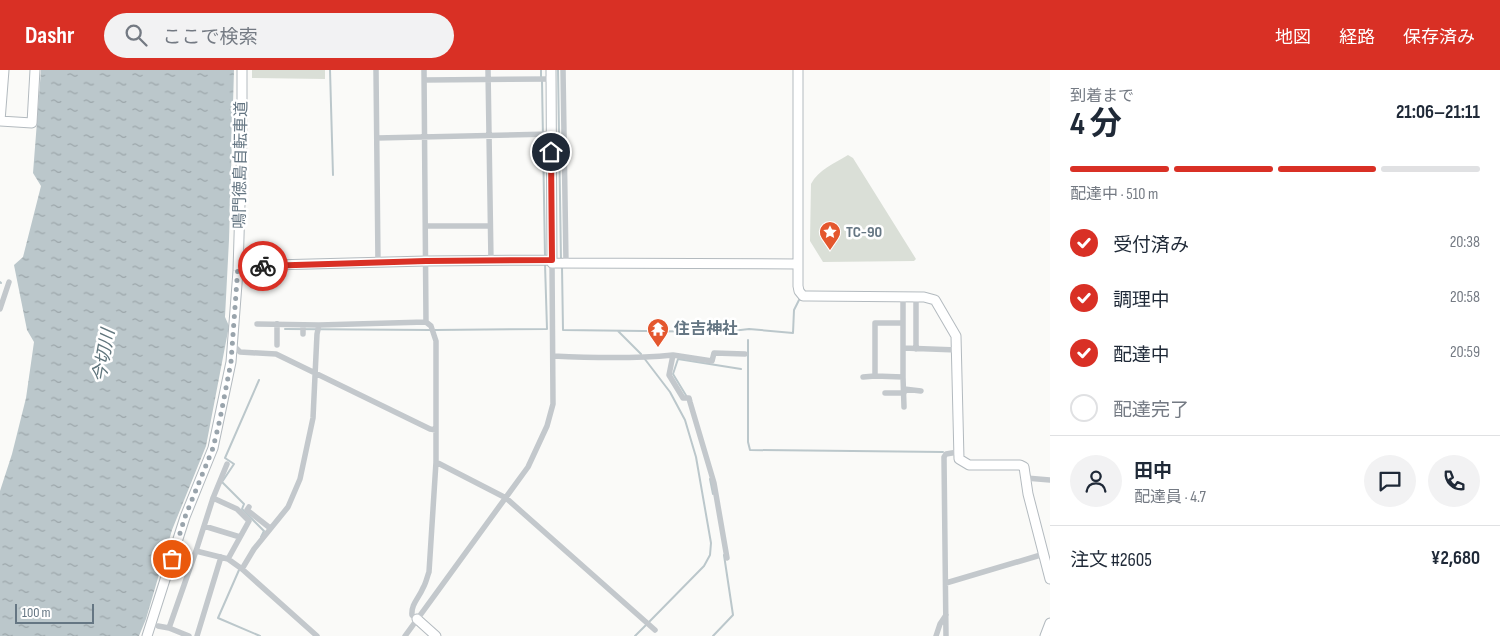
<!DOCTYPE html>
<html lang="ja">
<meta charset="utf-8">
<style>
body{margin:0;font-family:"Sofia Sans Condensed","Noto Sans JP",sans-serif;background:#f2f2f3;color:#1f2937;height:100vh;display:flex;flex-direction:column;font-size:19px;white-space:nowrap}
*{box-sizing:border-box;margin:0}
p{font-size:16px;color:#747a83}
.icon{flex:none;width:28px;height:28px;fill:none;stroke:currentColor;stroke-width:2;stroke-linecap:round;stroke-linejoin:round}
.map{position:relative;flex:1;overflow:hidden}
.drawer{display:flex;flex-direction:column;background:#fff;width:450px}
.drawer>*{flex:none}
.scale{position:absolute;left:15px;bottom:12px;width:79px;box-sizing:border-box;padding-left:5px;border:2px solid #657683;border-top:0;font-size:14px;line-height:18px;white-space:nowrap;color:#657683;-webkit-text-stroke:4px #fff;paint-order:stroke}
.pin{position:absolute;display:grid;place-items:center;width:42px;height:42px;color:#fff;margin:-21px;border:2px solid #fff;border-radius:50%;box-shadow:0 1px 5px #0007}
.courier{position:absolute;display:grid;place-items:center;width:50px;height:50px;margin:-25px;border:4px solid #d93025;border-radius:50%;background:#fff;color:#222;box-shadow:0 1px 6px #0007}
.headline em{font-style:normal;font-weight:700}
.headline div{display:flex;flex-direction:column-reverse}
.headline{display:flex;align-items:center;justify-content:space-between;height:85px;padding:0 20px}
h1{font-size:32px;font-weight:700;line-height:38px}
.bar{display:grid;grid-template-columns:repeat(4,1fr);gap:8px 5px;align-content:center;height:60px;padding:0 20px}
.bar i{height:6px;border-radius:4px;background:#e0e1e3}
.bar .selected{background:#d93025}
.bar p{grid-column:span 4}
.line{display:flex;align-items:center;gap:12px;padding:0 20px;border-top:1px solid #e0e1e3}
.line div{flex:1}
.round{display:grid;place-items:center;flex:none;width:52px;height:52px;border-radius:26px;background:#f2f2f3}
ol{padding:0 20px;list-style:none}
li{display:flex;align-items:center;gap:15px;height:55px}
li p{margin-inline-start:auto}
li .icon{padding:5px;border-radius:50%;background:#d93025;color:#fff;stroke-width:4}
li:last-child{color:#747a83}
li i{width:28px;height:28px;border:2px solid #e0e1e3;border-radius:50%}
header{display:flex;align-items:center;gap:30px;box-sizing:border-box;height:70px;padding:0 25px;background:#d93025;color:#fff}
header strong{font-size:24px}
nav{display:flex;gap:28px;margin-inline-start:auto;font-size:18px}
.search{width:350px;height:45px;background:#f2f2f3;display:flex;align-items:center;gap:12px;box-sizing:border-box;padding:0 18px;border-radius:28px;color:#747a83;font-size:19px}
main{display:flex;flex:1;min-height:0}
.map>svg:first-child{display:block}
.garden{fill:#dadfd7}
.water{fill:url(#water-ripples)}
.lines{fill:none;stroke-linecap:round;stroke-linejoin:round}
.stream{stroke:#bbc7cb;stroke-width:2}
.secondary-casing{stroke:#b3babf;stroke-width:11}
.street{stroke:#c3c8cc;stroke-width:5.5}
.secondary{stroke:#fff;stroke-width:9}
.done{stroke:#99a4ac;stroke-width:5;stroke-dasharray:0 9}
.route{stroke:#d93025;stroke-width:6}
.labels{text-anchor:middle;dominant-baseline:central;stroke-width:5;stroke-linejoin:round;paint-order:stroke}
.street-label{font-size:16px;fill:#657683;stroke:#fff}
.poi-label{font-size:16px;font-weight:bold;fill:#657683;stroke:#fff;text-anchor:start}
.water-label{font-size:18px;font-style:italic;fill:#60757c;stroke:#fff}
</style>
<header>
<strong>Dashr</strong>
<div class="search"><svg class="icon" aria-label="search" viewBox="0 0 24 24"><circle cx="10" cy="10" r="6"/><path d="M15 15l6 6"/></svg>ここで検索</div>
<nav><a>地図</a><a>経路</a><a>保存済み</a></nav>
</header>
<main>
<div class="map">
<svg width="1050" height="566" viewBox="0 0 1050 566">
<defs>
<pattern id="water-ripples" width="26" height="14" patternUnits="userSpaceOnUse" patternTransform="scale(1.25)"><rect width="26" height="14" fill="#bbc7cb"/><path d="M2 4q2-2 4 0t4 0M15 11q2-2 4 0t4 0" fill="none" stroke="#9ca6aa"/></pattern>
</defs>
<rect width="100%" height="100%" fill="#fafaf8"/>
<path class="garden" d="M252 0H325V9L252 8Z
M848 85 853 88 916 189 914 191 823 192 810 171 811 114C818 100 835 93 848 85Z"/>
<path class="water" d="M41 0H234L229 170 225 247 229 256 206 376 172 460 146 549 139 566H0V421L12 384 26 328 34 272 27 260 14 195 23 187 41 116 33 103Z"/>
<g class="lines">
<path class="stream" d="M330 0 333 105
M541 0V7
M558 0 561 190
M542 11 545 186
M562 197 563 260 724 262 749 259 793 263 794 240 799 230
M0 212 1 213
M285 259 430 260
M435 260 547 259 545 194
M618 261 641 284
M748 270V372L750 380 943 382
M644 288 670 322 685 350 696 387 711 473 710 485 704 496 649 552
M259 310 225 388 234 394 222 412 244 434 242 439 264 461 261 467
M687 327 673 304 678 289 741 299
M710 409 713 424
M239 500 218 548 260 566
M635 566 646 555
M713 566 733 545 724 485"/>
<g class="secondary-casing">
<path id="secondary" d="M551 0 552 193 798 194
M798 0V216L799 221 803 226H809L924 227 935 230 956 266 959 389 969 395H1020L1024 397 1028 424 1050 509
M0 51 32 53 35 0
M0 51 4 0
M239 196 426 191 552 190
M417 549 436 566
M147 566 185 447 213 378 231 292 238 201 242 66V0
M1045 566 1050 553"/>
</g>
<path class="street" d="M376 0 378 193
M488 0 491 191
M563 0 566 193
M424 10 551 9
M377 68 551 64
M426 156H490
M903 227V307L875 306V253H903
M916 227V279
M0 239 9 212
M257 254 319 255 426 252
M277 254V275
M303 255V264
M233 275 240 282 276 284 430 359 436 360
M903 278 957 280
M673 285 712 291 714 283 745 284
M553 286C593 288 633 289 673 285L669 305 683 328H689L690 332 714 413 727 488
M863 307 875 306
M903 307 904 337
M904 319 921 321
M885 323H904
M436 392 506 428 655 560
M1026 408 1050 410
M213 428 237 439 249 451 228 489
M249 437 247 440 270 458
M204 456 240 467
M196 481 213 428 227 394
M242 499 254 479 288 437 300 409 313 348 317 264 319 255
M946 513 1044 484
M417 549 412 545C411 534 419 528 423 518 426 513 427 507 429 502L436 392V271L431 256 426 252 424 0
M158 556 169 558
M189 566 169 558 196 481 228 489 242 499 317 566
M197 566 221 487
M405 566 528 397 547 356 553 334 552 193
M936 566 940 554 946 545
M946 566 944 387 946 384 958 382"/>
<use href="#secondary" class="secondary"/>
</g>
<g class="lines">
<path class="done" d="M172 489 185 447 213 378 220 349 231 292 238 196H263"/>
<path class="route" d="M263 196 426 191 552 190 551 82"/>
</g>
<defs>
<g id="sight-pin" transform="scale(1.125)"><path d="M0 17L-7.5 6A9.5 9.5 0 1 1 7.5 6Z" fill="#e4572e" stroke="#fff"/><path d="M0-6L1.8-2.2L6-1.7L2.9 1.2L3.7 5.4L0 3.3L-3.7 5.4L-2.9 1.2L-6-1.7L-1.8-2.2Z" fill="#fff"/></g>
<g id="temple-pin" transform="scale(1.125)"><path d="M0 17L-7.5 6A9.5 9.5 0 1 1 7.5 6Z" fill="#e4572e" stroke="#fff"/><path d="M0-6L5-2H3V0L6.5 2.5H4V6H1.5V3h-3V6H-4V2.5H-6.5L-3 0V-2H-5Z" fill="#fff"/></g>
</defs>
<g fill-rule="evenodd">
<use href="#sight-pin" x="830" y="162"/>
<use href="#temple-pin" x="658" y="259"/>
</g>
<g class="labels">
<g class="street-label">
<text transform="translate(241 95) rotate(-89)">鳴門徳島自転車道</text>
</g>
<g class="poi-label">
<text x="846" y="162">TC-90</text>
<text x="674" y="259">住吉神社</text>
</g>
<g class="water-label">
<text transform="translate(104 286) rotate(-80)">今切川</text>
</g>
</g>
</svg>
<div class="scale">100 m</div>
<div class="pin" style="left:172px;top:489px;background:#ea580c"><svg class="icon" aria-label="bag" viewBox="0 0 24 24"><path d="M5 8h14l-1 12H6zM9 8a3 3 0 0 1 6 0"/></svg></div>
<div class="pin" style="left:551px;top:82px;background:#1f2937"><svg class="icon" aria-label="home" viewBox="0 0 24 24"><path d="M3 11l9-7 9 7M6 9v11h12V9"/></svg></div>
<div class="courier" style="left:263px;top:196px"><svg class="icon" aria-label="bike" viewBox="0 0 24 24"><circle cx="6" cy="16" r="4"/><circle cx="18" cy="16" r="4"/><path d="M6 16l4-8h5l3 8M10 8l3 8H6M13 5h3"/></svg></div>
</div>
<section class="drawer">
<div class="headline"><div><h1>4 分</h1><p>到着まで</p></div><em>21:06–21:11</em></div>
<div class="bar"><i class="selected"></i><i class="selected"></i><i class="selected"></i><i></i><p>配達中 · 510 m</p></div>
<ol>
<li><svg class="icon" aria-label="check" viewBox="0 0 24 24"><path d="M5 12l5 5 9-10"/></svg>受付済み<p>20:38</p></li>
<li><svg class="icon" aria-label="check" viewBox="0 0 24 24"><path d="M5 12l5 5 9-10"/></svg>調理中<p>20:58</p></li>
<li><svg class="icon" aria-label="check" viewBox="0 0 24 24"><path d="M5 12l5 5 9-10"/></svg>配達中<p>20:59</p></li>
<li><i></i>配達完了</li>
</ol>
<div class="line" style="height:90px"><a class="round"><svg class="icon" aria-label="person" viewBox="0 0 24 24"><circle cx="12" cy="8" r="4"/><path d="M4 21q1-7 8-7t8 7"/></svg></a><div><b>田中</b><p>配達員 · 4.7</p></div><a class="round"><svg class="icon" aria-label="chat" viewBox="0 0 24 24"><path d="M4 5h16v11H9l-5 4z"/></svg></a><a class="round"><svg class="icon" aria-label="phone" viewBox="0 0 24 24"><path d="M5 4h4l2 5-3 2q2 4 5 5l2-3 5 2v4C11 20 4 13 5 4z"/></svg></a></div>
<div class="line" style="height:65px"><div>注文 #2605</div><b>¥2,680</b></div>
</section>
</main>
